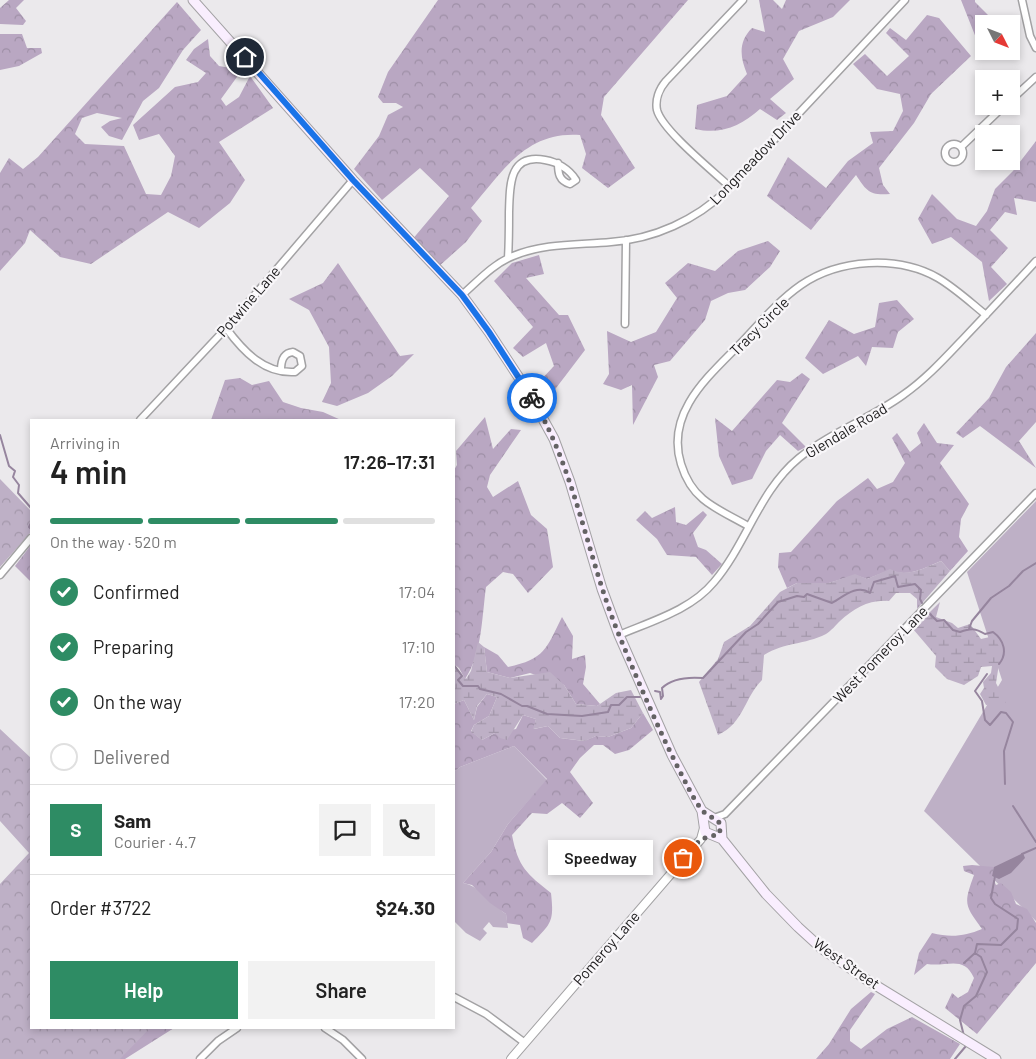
<!DOCTYPE html>
<meta charset="utf-8">
<style>
body{margin:0;font-family:Barlow,sans-serif;background:#f2f2f2;color:#222;height:100vh;display:flex;flex-direction:column;font-size:19px;white-space:nowrap}
*{box-sizing:border-box;margin:0}
p{font-size:16px;color:#767676}
.icon{flex:none;width:28px;height:28px;fill:none;stroke:currentColor;stroke-width:2;stroke-linecap:round;stroke-linejoin:round}
.map{position:relative;flex:1;overflow:hidden}
.drawer{position:absolute;left:30px;top:419px;width:425px;height:610px;display:flex;flex-direction:column;background:#fff;border-radius:0px;box-shadow:0 2px 8px #0003}
.drawer>*{flex:none}
.needle{width:32px;rotate:132deg}
.controls{position:absolute;left:975px;top:15px;display:grid;gap:10px}
.controls a{display:grid;place-items:center;width:45px;height:45px;border-radius:0px;background:#fff;box-shadow:0 2px 8px #0003;font-size:25px}
.pin{position:absolute;display:grid;place-items:center;width:42px;height:42px;color:#fff;margin:-21px;border:2px solid #fff;border-radius:50%;box-shadow:0 1px 5px #0007}
.courier{position:absolute;display:grid;place-items:center;width:50px;height:50px;margin:-25px;border:4px solid #1a73e8;border-radius:50%;background:#fff;color:#222;box-shadow:0 1px 6px #0007}
.bubble{position:absolute;height:35px;border-radius:0px;background:#fff;box-shadow:0 2px 8px #0003;font-size:16px;font-weight:600;line-height:35px;text-align:center}
.head em{font-style:normal;font-weight:600}
.head div{display:flex;flex-direction:column-reverse}
.head{display:flex;align-items:center;justify-content:space-between;height:85px;padding:0 20px}
h1{font-size:32px;font-weight:600;line-height:38px}
.bar{display:grid;grid-template-columns:repeat(4,1fr);gap:8px 5px;align-content:center;height:60px;padding:0 20px}
.bar i{height:6px;border-radius:4px;background:#e0e0e0}
.bar .selected{background:#2e8c64}
.bar p{grid-column:span 4}
.line{display:flex;align-items:center;gap:12px;padding:0 20px;border-top:1px solid #e0e0e0}
.line div{flex:1}
.round{display:grid;place-items:center;flex:none;width:52px;height:52px;border-radius:0px;background:#f2f2f2}
ol{padding:0 20px;list-style:none}
li{display:flex;align-items:center;gap:15px;height:55px}
li p{margin-inline-start:auto}
li .icon{padding:5px;border-radius:50%;background:#2e8c64;color:#fff;stroke-width:4}
li:last-child{color:#767676}
li i{width:28px;height:28px;border:2px solid #e0e0e0;border-radius:50%}
.cta{display:flex;gap:10px;margin-top:auto;padding:10px 20px}
.cta a{flex:1;height:58px;border-radius:0px;background:#2e8c64;color:#fff;font-size:20px;font-weight:600;line-height:58px;text-align:center}
.cta a+a{background:#f2f2f2;color:#222}
.map>svg:first-child{display:block}
.grass{fill:#beb0c6}
.forest{fill:url(#forest-crowns)}
.wetland{fill:url(#wetland-marsh)}
.park{fill:url(#park-crowns)}
.water{fill:#96859e}
.lines{fill:none;stroke-linecap:round;stroke-linejoin:round}
.stream{stroke:#96859e;stroke-width:2}
.minor-casing{stroke:#a3a2a4;stroke-width:9}
.tertiary-casing{stroke:#a3a2a4;stroke-width:10}
.secondary-casing{stroke:#a3a2a4;stroke-width:11}
.minor{stroke:#fff;stroke-width:6}
.tertiary{stroke:#fff;stroke-width:8}
.secondary{stroke:#f9eefe;stroke-width:9}
.done{stroke:#646264;stroke-width:5;stroke-dasharray:0 9}
.route{stroke:#1a73e8;stroke-width:6}
.labels{text-anchor:middle;dominant-baseline:central;stroke-width:4.5;stroke-linejoin:round;paint-order:stroke}
.street-label{font-size:15px;fill:#1b1a1b;stroke:#f8f6f9}
</style>
<div class="map">
<svg width="1036" height="1059" viewBox="0 0 1036 1059">
<defs>
<pattern id="forest-crowns" width="20" height="18" patternUnits="userSpaceOnUse" patternTransform="scale(1.25)"><rect width="20" height="18" fill="#b9a7c2"/><path d="M2 6a3 3 0 1 1 6 0M12 15a3 3 0 1 1 6 0" fill="none" stroke="#9e8fa6"/></pattern>
<pattern id="wetland-marsh" width="20" height="14" patternUnits="userSpaceOnUse" patternTransform="scale(1.25)"><rect width="20" height="14" fill="#beb0c6"/><path d="M1 5h8M5 5V1M11 12h8M15 12V8" fill="none" stroke="#a397aa"/></pattern>
<pattern id="park-crowns" width="20" height="18" patternUnits="userSpaceOnUse" patternTransform="scale(1.25)"><rect width="20" height="18" fill="#beb0c6"/><path d="M2 6a3 3 0 1 1 6 0M12 15a3 3 0 1 1 6 0" fill="none" stroke="#a397aa"/></pattern>
</defs>
<rect width="100%" height="100%" fill="#ebe9ec"/>
<path class="grass" d="M1036 501V921L924 811 1002 680 967 572Z
M514 746 547 780 508 824 491 852 463 883C480 886 493 905 506 914L508 928 493 927 489 922 483 929 487 933 480 941 466 933 454 921V772L460 767Z"/>
<path class="forest" d="M9 0H24L16 8 26 21 23 25 0 24V8Z
M438 0H688L604 97 601 115 635 168 608 188 582 168 586 154 580 135C526 131 503 171 471 208L482 221 466 242 437 268 411 241 449 196 420 168 382 200 354 169 379 136 388 115 403 107 396 103H383L378 97 388 72Z
M759 0H773L782 9 786 0H850L833 17 799 31 783 59 794 79 770 99 786 113 777 120 760 109C741 126 721 135 695 129L697 105 727 96 747 74C740 57 738 42 752 28L765 32Z
M961 0H975V2L997 24H984V46L980 48Z
M177 2 201 30 183 50 159 88 143 101 122 140 109 136 101 127 110 121 122 118 97 113 82 118 75 134 85 144 124 146 146 194 161 195 171 176 175 156 159 134 139 140 133 125 175 87 198 82 206 73 186 60 194 49 208 39 210 56 219 66 242 70 221 99 226 106 239 97 250 76 273 108 219 142 245 180 230 203 199 228 168 212 91 264 60 257 30 230 25 243 0 271V173L9 158 23 169 38 157Z
M927 15 939 18 971 56 931 94 914 123 879 168 883 185 890 194C869 196 866 190 856 175L811 230 767 196 788 157 826 188 848 161 873 143 870 132 893 131 903 111 900 94 877 89 853 64 865 54 887 76 909 56 886 33 890 28 906 40Z
M0 34H22L27 48H41L42 53 19 66 0 70Z
M1036 141V202L1014 198 1017 215 1005 212 990 230 1008 248 991 267 1007 284 989 301 982 262 951 237 932 244 918 219 932 194 957 219 976 226 987 211 995 189 1013 171Z
M768 241 780 251 770 267 745 290 728 293 711 301 705 320 670 361 654 365 658 377 633 425 632 385 621 390 603 384 609 374 607 331 631 342 656 332 677 298 665 283 688 263 715 271 738 251Z
M539 255 544 274 526 278 559 315H568L585 350 550 396 537 384 554 366 546 343 523 357 513 348 533 327 494 281 512 263Z
M338 263 400 356 414 354 392 376 368 393 337 406 322 402 331 383 329 347 309 310 289 299 323 283Z
M897 300 914 319 898 332 893 348 872 347 866 366 858 356 823 374 805 358 829 320 854 334 875 327 879 303Z
M1036 333V422L1019 441 1036 468 980 426 963 438 956 433 989 398 1006 367Z
M802 373 810 379 782 423 806 447 798 451 780 435 766 451 752 479 732 485 719 456 715 418 732 431 777 380 790 382Z
M240 378 252 385 269 381 283 402 301 408 323 412 341 420H211L225 380Z
M485 417 493 449 511 429 521 430 490 475 487 487 493 497 518 481 531 515 547 529 553 567 528 593 513 574 503 572 486 587C482 616 482 655 465 679L459 668 454 664V470L457 465 456 451Z
M924 423 937 443 954 445 940 463 969 504 961 519 959 537 968 551 950 571 941 561C924 568 908 578 890 570L867 579 855 575 829 583H797L787 588 778 567 779 553 791 552 837 501 868 478 877 489 893 482 905 463 892 438 897 433 910 452 921 443 917 433Z
M675 507 676 522 686 525 703 511 707 515 693 533 698 547 706 550 722 564 712 575 696 557 667 555 657 539 636 520 645 511 652 518Z
M31 545V582L15 566Z
M562 617 573 636 572 659 585 655 586 667 583 684 600 704 597 706 576 704 564 685 530 673 510 678 487 672 484 647 498 655 508 667C545 659 546 649 562 617Z
M487 694 497 697 489 716 474 725 471 731 482 740 495 733 516 729 523 715 536 719 534 729 548 726 560 738 584 741 596 736 608 737 631 728 643 713 653 730 629 750 615 754 603 745H594L580 758 570 772 593 803 580 818 562 803 547 814 532 813 512 835C518 867 527 874 551 893 554 921 552 923 532 943L523 938 520 925 507 923 506 914 490 903 472 885 463 883 491 852 508 824 547 779 514 746 460 767 454 772V695V704L464 700 474 720 477 707Z
M972 865 994 867 992 876 996 885 1001 883 1011 892 1016 904 1027 909 1036 923V963L977 1034 945 1008 952 993 958 998 968 992 974 978C964 955 948 967 927 964L914 975 919 953 932 933C951 938 965 936 982 929 965 905 963 905 974 875L964 871 963 866Z
M871 992 875 994 850 1030V1041L861 1049 887 1029 912 1017 960 1044 950 1059H816L829 1044 851 1009Z
M86 1028H174L125 1059H79Z"/>
<path class="wetland" d="M941 561 950 571 917 609V599L910 593H896L889 601C870 599 854 608 840 621 836 625 831 631 826 634 804 645 785 642 764 655L762 680C744 698 744 723 718 735L699 682 718 659 724 642 750 626 780 592 797 583H829L855 574 867 579 890 569C908 578 924 568 941 561Z
M940 602 936 617 952 623 958 628 970 624 981 639 994 636 1001 651 996 683 1006 703 986 705 980 694 984 688 983 682 991 673 992 666 981 667 978 676 964 685 947 679 935 667 936 656 913 629Z
M478 642 484 647 487 672 510 678 550 672 564 685 576 704 597 706 616 693 631 690 643 713 631 728 608 737 596 736 585 741 560 738 548 726 533 729 536 719 523 715 507 740 500 738 495 733 482 740 471 732 474 725 489 716 497 697 487 694 477 706 474 720 464 700 454 704C453 690 454 676 454 664L466 679 471 671Z"/>
<path class="park" d="M0 479 31 511V532L0 567Z
M0 729 31 758V1028H150L120 1059H0V884L29 853 0 821Z"/>
<path class="water" d="M1023 853 1025 858 1011 873 999 879 992 876 994 867Z"/>
<g class="lines">
<path class="stream" d="M0 435 9 466 15 471 13 477 19 485 18 493 31 508
M31 523 29 527 31 529
M929 613 937 621 944 620 953 630 960 632C971 628 975 628 985 634L993 632C1004 640 1008 653 999 664
M969 629 972 621 991 598 1009 586 1023 571 1036 563
M454 665 462 676 458 680 463 686H478L480 689 501 694 522 706H527L547 714 582 716 608 712 611 705H619L627 697H642
M987 674 975 691 982 701 985 720 990 725 1001 712 1006 713 1013 722 1004 751 1005 784
M655 691 660 692 661 699 663 696 662 688C672 678 690 677 703 678L746 632 758 624 778 602 797 596 804 597 807 594 832 603C844 596 857 584 870 593L874 582 895 576 898 587 915 584 921 590 920 599 922 603
M1013 806 1036 842
M1022 854 1036 848
M964 963 975 953
M964 1036 960 1020 964 1006 976 996 987 972 981 957 975 953 977 944 1001 945 1017 929 1018 919 995 904 991 898 995 876
M955 1059 966 1046 965 1043"/>
<g class="minor-casing">
<path id="minor" d="M1022 0 1030 36 1036 48
M1011 100 1036 77
M945 153a9 9 0 1 1 18 0a9 9 0 1 1-18 0Z
M961 147 1004 106
M730 187C713 171 662 130 657 110 655 100 659 89 666 81L743 0
M508 258C509 243 509 227 509 212 510 187 508 153 545 160 557 162 569 169 576 180L570 184C559 181 558 173 558 163
M462 295C478 281 493 264 513 256 544 243 578 245 611 242 654 239 696 220 727 190L905 0
M625 324 626 240
M226 328C243 351 264 374 295 372L302 366 300 356 293 352C283 353 281 361 281 370
M140 420 229 325 353 180
M748 526C733 517 716 510 703 499 692 490 685 477 681 464 665 412 709 376 741 343 760 323 778 301 801 285 839 259 897 255 938 278 955 288 970 302 986 315
M0 575 31 538
M619 635C652 621 691 610 714 582 747 543 759 491 799 458 831 432 870 419 903 395 926 379 945 358 964 338 988 313 1012 287 1036 261
M714 818 725 814 1036 493
M454 997 486 1014 525 1043
M325 1028 343 1040 362 1059
M200 1059 218 1041 237 1028"/>
</g>
<g class="tertiary-casing">
<path id="tertiary" d="M511 1059 701 839 704 828"/>
</g>
<g class="secondary-casing">
<path id="secondary" d="M193 0 353 180 462 295 489 332 527 390 554 439 570 482 602 589 619 635 672 755 702 811 705 832 722 839 766 894 798 927 821 948 867 980 996 1059
M702 811 721 823 722 839"/>
</g>
<use href="#minor" class="minor"/>
<use href="#tertiary" class="tertiary"/>
<use href="#secondary" class="secondary"/>
</g>
<g class="lines">
<path class="done" d="M532 398C576 471 587 557 619 635 640 686 662 738 688 787 692 795 698 806 704 812 710 818 718 818 721 826L719 834 701 839 683 858"/>
<path class="route" d="M245 57 353 180 462 295 489 332 532 398"/>
</g>
<g class="labels">
<g class="street-label">
<text transform="translate(755 157) rotate(-46)">Longmeadow Drive</text>
<text transform="translate(248 301) rotate(-49)">Potwine Lane</text>
<text transform="translate(759 326) rotate(-45)">Tracy Circle</text>
<text transform="translate(846 430) rotate(-31)">Glendale Road</text>
<text transform="translate(880 654) rotate(-46)">West Pomeroy Lane</text>
<text transform="translate(606 948) rotate(-49)">Pomeroy Lane</text>
<text transform="translate(847 963) rotate(35)">West Street</text>
</g>
</g>
</svg>
<div class="controls">
<a><svg class="needle" viewBox="-14 -14 28 28"><path d="M0-13l5 13h-10z" fill="#e53935"/><path d="M0 13l5-13h-10z" fill="#767676"/></svg></a>
<a>+</a>
<a>−</a>
</div>
<div class="pin" style="left:683px;top:858px;background:#ea580c"><svg class="icon" aria-label="bag" viewBox="0 0 24 24"><path d="M5 8h14l-1 12H6zM9 8a3 3 0 0 1 6 0"/></svg></div>
<div class="pin" style="left:245px;top:57px;background:#1f2937"><svg class="icon" aria-label="home" viewBox="0 0 24 24"><path d="M3 11l9-7 9 7M6 9v11h12V9"/></svg></div>
<div class="courier" style="left:532px;top:398px"><svg class="icon" aria-label="bike" viewBox="0 0 24 24"><circle cx="6" cy="16" r="4"/><circle cx="18" cy="16" r="4"/><path d="M6 16l4-8h5l3 8M10 8l3 8H6M13 5h3"/></svg></div>
<div class="bubble" style="left:548px;top:840px;width:105px">Speedway</div>
<section class="drawer">
<div class="head"><div><h1>4 min</h1><p>Arriving in</p></div><em>17:26–17:31</em></div>
<div class="bar"><i class="selected"></i><i class="selected"></i><i class="selected"></i><i></i><p>On the way · 520 m</p></div>
<ol>
<li><svg class="icon" aria-label="check" viewBox="0 0 24 24"><path d="M5 12l5 5 9-10"/></svg>Confirmed<p>17:04</p></li>
<li><svg class="icon" aria-label="check" viewBox="0 0 24 24"><path d="M5 12l5 5 9-10"/></svg>Preparing<p>17:10</p></li>
<li><svg class="icon" aria-label="check" viewBox="0 0 24 24"><path d="M5 12l5 5 9-10"/></svg>On the way<p>17:20</p></li>
<li><i></i>Delivered</li>
</ol>
<div class="line" style="height:90px"><b class="round" style="background:#2e8c64;color:#fff">S</b><div><b>Sam</b><p>Courier · 4.7</p></div><a class="round"><svg class="icon" aria-label="chat" viewBox="0 0 24 24"><path d="M4 5h16v11H9l-5 4z"/></svg></a><a class="round"><svg class="icon" aria-label="phone" viewBox="0 0 24 24"><path d="M5 4h4l2 5-3 2q2 4 5 5l2-3 5 2v4C11 20 4 13 5 4z"/></svg></a></div>
<div class="line" style="height:65px"><div>Order #3722</div><b>$24.30</b></div>
<div class="cta"><a>Help</a><a>Share</a></div>
</section>
</div>
